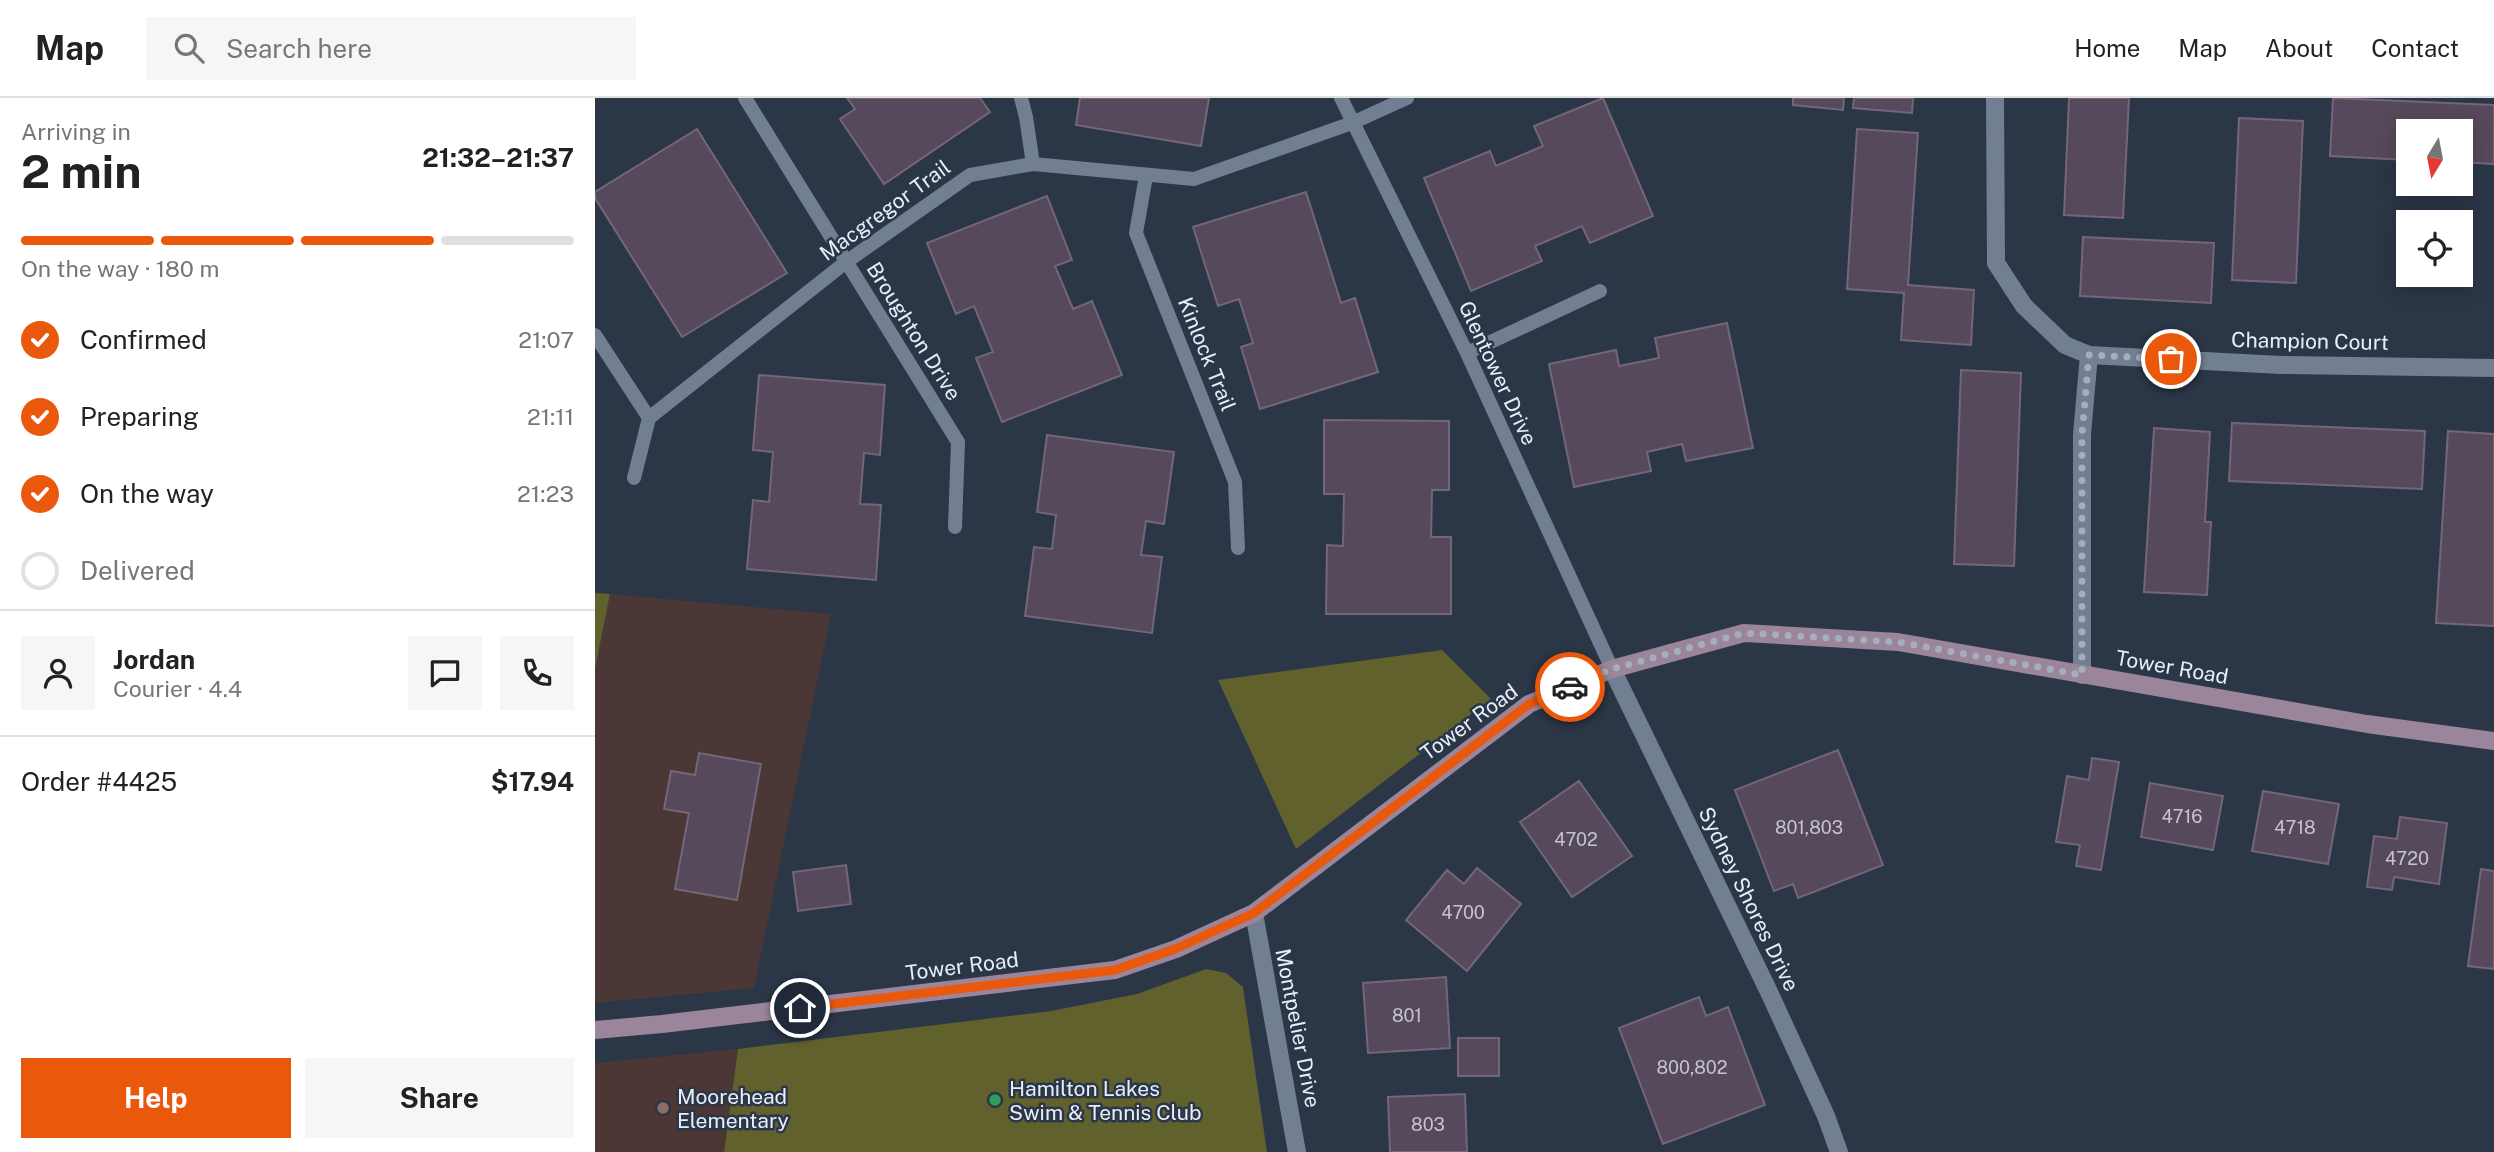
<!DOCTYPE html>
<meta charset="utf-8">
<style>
body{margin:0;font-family:"Public Sans",sans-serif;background:#f6f6f6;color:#222;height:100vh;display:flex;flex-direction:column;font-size:26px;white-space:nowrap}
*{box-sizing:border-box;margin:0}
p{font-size:23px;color:#767676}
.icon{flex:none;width:38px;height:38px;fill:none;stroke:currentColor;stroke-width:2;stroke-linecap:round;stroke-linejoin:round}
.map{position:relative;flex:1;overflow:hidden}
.panel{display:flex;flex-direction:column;background:#fff;width:595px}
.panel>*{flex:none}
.needle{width:46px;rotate:190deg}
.buttons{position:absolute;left:1801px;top:21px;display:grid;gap:14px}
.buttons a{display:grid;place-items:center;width:77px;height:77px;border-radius:0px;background:#fff;box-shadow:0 4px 18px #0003;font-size:35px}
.pin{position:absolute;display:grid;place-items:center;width:60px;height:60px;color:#fff;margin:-30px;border:4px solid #fff;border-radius:50%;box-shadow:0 2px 7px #0007}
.courier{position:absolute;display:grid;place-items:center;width:70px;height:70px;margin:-35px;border:5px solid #ea580c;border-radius:50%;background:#fff;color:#222;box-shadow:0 2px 9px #0007}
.overview em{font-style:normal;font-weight:700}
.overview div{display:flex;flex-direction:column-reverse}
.overview{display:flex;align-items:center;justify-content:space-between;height:119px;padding:0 21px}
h1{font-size:46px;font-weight:700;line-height:52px}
.bar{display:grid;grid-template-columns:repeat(4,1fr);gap:10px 7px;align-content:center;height:84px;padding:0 21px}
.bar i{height:9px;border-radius:5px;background:#e0e0e0}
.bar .active{background:#ea580c}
.bar p{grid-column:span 4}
.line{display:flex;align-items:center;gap:18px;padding:0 21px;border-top:2px solid #e0e0e0}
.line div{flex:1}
.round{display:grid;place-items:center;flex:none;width:74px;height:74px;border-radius:0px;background:#f6f6f6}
ol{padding:0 21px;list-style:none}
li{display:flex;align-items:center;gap:21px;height:77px}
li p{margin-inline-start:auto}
li .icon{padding:7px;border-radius:50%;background:#ea580c;color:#fff;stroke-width:4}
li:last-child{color:#767676}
li i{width:38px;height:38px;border:4px solid #e0e0e0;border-radius:50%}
.primary-button{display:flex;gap:14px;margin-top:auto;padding:14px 21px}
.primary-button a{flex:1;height:80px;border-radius:0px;background:#ea580c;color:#fff;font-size:28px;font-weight:700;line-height:80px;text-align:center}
.primary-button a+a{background:#f6f6f6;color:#222}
header{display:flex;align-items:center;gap:42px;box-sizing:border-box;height:98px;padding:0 35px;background:#fff;border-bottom:2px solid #e0e0e0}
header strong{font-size:33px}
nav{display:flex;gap:38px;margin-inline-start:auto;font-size:24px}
.search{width:490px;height:63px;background:#f6f6f6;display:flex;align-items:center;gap:18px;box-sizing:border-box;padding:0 24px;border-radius:0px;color:#767676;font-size:26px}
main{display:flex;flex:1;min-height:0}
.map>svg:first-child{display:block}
.commercial{fill:#4c3737}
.education{fill:#4c3735}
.green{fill:#60612c}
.building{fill:#56495b;stroke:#736679;stroke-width:2}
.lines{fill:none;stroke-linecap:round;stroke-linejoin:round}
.lane{stroke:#727e92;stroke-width:14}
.street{stroke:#727e92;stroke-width:18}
.secondary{stroke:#9b859a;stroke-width:18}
.done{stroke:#a5aebb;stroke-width:7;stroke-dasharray:0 12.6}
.route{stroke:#ea580c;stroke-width:9}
.leisure-dot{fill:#2e9e5b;stroke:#2b3647;stroke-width:2.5}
.education-dot{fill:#8d6e63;stroke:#2b3647;stroke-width:2.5}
.labels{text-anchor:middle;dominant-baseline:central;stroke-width:5;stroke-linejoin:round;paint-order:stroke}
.number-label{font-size:18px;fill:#c3c5d2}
.street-label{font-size:21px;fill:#e7eefa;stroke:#2b3647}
.poi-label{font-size:21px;fill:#e7eefa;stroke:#2b3647;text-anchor:start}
</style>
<header>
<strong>Map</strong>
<div class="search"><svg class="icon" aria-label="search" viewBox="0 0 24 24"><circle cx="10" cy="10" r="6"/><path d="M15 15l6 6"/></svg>Search here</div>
<nav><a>Home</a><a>Map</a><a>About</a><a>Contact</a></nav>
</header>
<main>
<section class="panel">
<div class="overview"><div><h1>2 min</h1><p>Arriving in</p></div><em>21:32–21:37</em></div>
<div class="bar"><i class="active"></i><i class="active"></i><i class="active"></i><i></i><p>On the way · 180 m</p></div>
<ol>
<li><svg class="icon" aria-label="check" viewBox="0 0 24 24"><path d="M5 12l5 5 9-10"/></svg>Confirmed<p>21:07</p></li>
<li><svg class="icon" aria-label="check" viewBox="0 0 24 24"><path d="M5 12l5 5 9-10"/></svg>Preparing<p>21:11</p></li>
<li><svg class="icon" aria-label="check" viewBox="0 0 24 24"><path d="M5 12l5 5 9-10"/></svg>On the way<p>21:23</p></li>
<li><i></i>Delivered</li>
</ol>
<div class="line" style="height:126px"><a class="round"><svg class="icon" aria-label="person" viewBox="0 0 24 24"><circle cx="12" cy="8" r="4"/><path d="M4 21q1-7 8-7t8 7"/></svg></a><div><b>Jordan</b><p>Courier · 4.4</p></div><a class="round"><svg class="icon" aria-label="chat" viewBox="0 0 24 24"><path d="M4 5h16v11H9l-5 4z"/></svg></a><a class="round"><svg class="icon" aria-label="phone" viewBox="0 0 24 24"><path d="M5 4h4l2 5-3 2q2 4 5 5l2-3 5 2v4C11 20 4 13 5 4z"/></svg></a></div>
<div class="line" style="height:91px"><div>Order #4425</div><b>$17.94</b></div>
<div class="primary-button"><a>Help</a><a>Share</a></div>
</section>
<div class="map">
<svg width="1899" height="1054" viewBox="0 0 1899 1054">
<rect width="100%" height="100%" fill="#2b3647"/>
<path class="commercial" d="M15 496 236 516 159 890 0 905V571Z"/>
<path class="education" d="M143 951 129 1054H0V965Z"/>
<path class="green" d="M0 495 15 496 0 571Z
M847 552 896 601 701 751 623 582Z
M611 871 631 875 648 889 672 1054H129L143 951 456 913 542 896Z"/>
<path class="building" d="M252 0H385L395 14 289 86 245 21 260 11Z
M485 0H614L606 48 481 27Z
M1008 0 1058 118 995 145 987 128 940 148 947 163 876 193 829 80 895 53 901 68 948 48 939 28Z
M1198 0H1249L1248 12 1198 7Z
M1259 0H1318L1317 15 1258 10Z
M1474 0H1534L1528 120 1469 117Z
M1738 0 1899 7V66L1866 64V33H1813V62L1735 58Z
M1644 20 1708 23 1701 185 1637 182Z
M102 31 192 175 87 239 0 100V94Z
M1262 31 1323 35 1313 187 1379 192 1376 247 1306 242 1309 195 1252 191Z
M711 94 746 205 760 200 783 274 665 311 646 249 658 245 644 201 623 208 598 129Z
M452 98 477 162 460 168 478 211 497 203 527 277 407 324 381 260 398 254 379 208 361 216 332 145Z
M1488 139 1619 145 1616 205 1485 198Z
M1132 225 1158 350 1091 363 1087 346 1052 354 1056 373 979 389 954 266 1021 252 1024 268 1064 260 1060 240Z
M1366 272 1426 275 1419 468 1359 466Z
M164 277 290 287 285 357 269 355 265 406 286 407 281 482 152 471 158 402 174 404 178 354 158 352Z
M729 322 854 323V392H837L836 439H856V516H731L732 447 748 448 749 396H729Z
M1637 325 1830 333 1827 391 1634 383Z
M1559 330 1615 334 1610 424H1616L1612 497 1549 494Z
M1853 333 1899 336V528L1841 525Z
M452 337 579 354 569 426 551 423 546 457 567 459 557 535 430 518 439 449 457 451 461 417 442 414Z
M1243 652 1288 767 1203 800 1198 786 1179 793 1140 692Z
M104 655 166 666 142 802 80 791 94 715 69 711 76 673 100 677Z
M1497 660 1524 664 1506 772 1481 768 1485 747 1461 744 1472 678 1494 682Z
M984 683 1037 758 977 799 925 724Z
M1555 685 1628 698 1618 752 1546 739Z
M1668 693 1744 706 1733 766 1657 753Z
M1805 719 1852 725 1844 786 1799 779 1797 792 1772 789 1779 738 1802 741Z
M251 767 256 806 203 813 198 774Z
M882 770 926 806 872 873 811 822 852 772 869 786Z
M1886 771 1899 773V871L1873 868Z
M851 879 855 950 773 955 768 885Z
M1104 899 1111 918 1133 909 1170 1007 1068 1046 1024 930Z
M863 940H904V978H863Z
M870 996 872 1054H795L793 999Z"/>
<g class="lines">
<path class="lane" d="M150 0 363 344 360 429
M426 0 431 19 438 66
M746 0 872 255 1017 571
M551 78 541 135 640 384 643 450
M0 237 54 320
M872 255 1005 193
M39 380 54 320 251 164 375 77 438 66 599 81 757 25 812 0"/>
<path class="street" d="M1400 0 1401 165 1429 208 1470 247 1494 257 1686 267 1899 270
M1017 571 1174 894 1231 1018 1244 1054
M1487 577V336L1494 257
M659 815 702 1054"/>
<path class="secondary" d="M0 932 67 926 520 872 581 851 659 815 934 606 1017 571 1149 535 1303 544 1772 626 1899 643"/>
</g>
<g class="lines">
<path class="done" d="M975 589 1017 571 1149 535 1303 544 1487 577V336L1494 257 1576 261"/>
<path class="route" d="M205 910 520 872 580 851 659 815 934 606 975 589"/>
</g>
<circle class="leisure-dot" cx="400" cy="1002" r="7"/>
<circle class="education-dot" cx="68" cy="1010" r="7"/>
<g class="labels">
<g class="number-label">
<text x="1587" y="718">4716</text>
<text x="1214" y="729">801,803</text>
<text x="1700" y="729">4718</text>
<text x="981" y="741">4702</text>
<text x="1812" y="760">4720</text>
<text x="868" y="814">4700</text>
<text x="812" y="917">801</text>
<text x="1097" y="969">800,802</text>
<text x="833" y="1026">803</text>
</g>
<g class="street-label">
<text transform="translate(290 112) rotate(-36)">Macgregor Trail</text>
<text transform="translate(319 233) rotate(58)">Broughton Drive</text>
<text transform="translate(1715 243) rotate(1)">Champion Court</text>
<text transform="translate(612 256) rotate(68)">Kinlock Trail</text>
<text transform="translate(903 275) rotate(65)">Glentower Drive</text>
<text transform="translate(1577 569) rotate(10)">Tower Road</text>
<text transform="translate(874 624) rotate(-36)">Tower Road</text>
<text transform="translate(1154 801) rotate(64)">Sydney Shores Drive</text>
<text transform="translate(367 868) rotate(-7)">Tower Road</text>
<text transform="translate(703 930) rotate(79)">Montpelier Drive</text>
</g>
<g class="poi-label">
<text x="414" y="990">Hamilton Lakes<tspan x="414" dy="24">Swim &amp; Tennis Club</tspan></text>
<text x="82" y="998">Moorehead<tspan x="82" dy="24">Elementary</tspan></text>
</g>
</g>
</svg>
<div class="buttons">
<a><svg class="needle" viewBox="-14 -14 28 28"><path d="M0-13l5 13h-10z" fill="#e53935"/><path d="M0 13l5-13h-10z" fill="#767676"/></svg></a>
<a><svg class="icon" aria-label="locate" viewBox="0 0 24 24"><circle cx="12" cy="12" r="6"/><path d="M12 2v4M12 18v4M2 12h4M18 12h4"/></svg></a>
</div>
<div class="pin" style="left:1576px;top:261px;background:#ea580c"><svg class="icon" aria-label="bag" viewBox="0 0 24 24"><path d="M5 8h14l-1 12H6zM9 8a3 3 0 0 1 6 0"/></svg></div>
<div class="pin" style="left:205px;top:910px;background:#1f2937"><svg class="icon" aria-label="home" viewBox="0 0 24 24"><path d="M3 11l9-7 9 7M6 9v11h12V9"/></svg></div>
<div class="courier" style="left:975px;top:589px"><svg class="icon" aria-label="car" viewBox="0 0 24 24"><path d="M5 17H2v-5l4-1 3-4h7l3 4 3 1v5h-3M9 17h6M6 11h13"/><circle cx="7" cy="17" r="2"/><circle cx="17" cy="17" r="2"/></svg></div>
</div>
</main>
